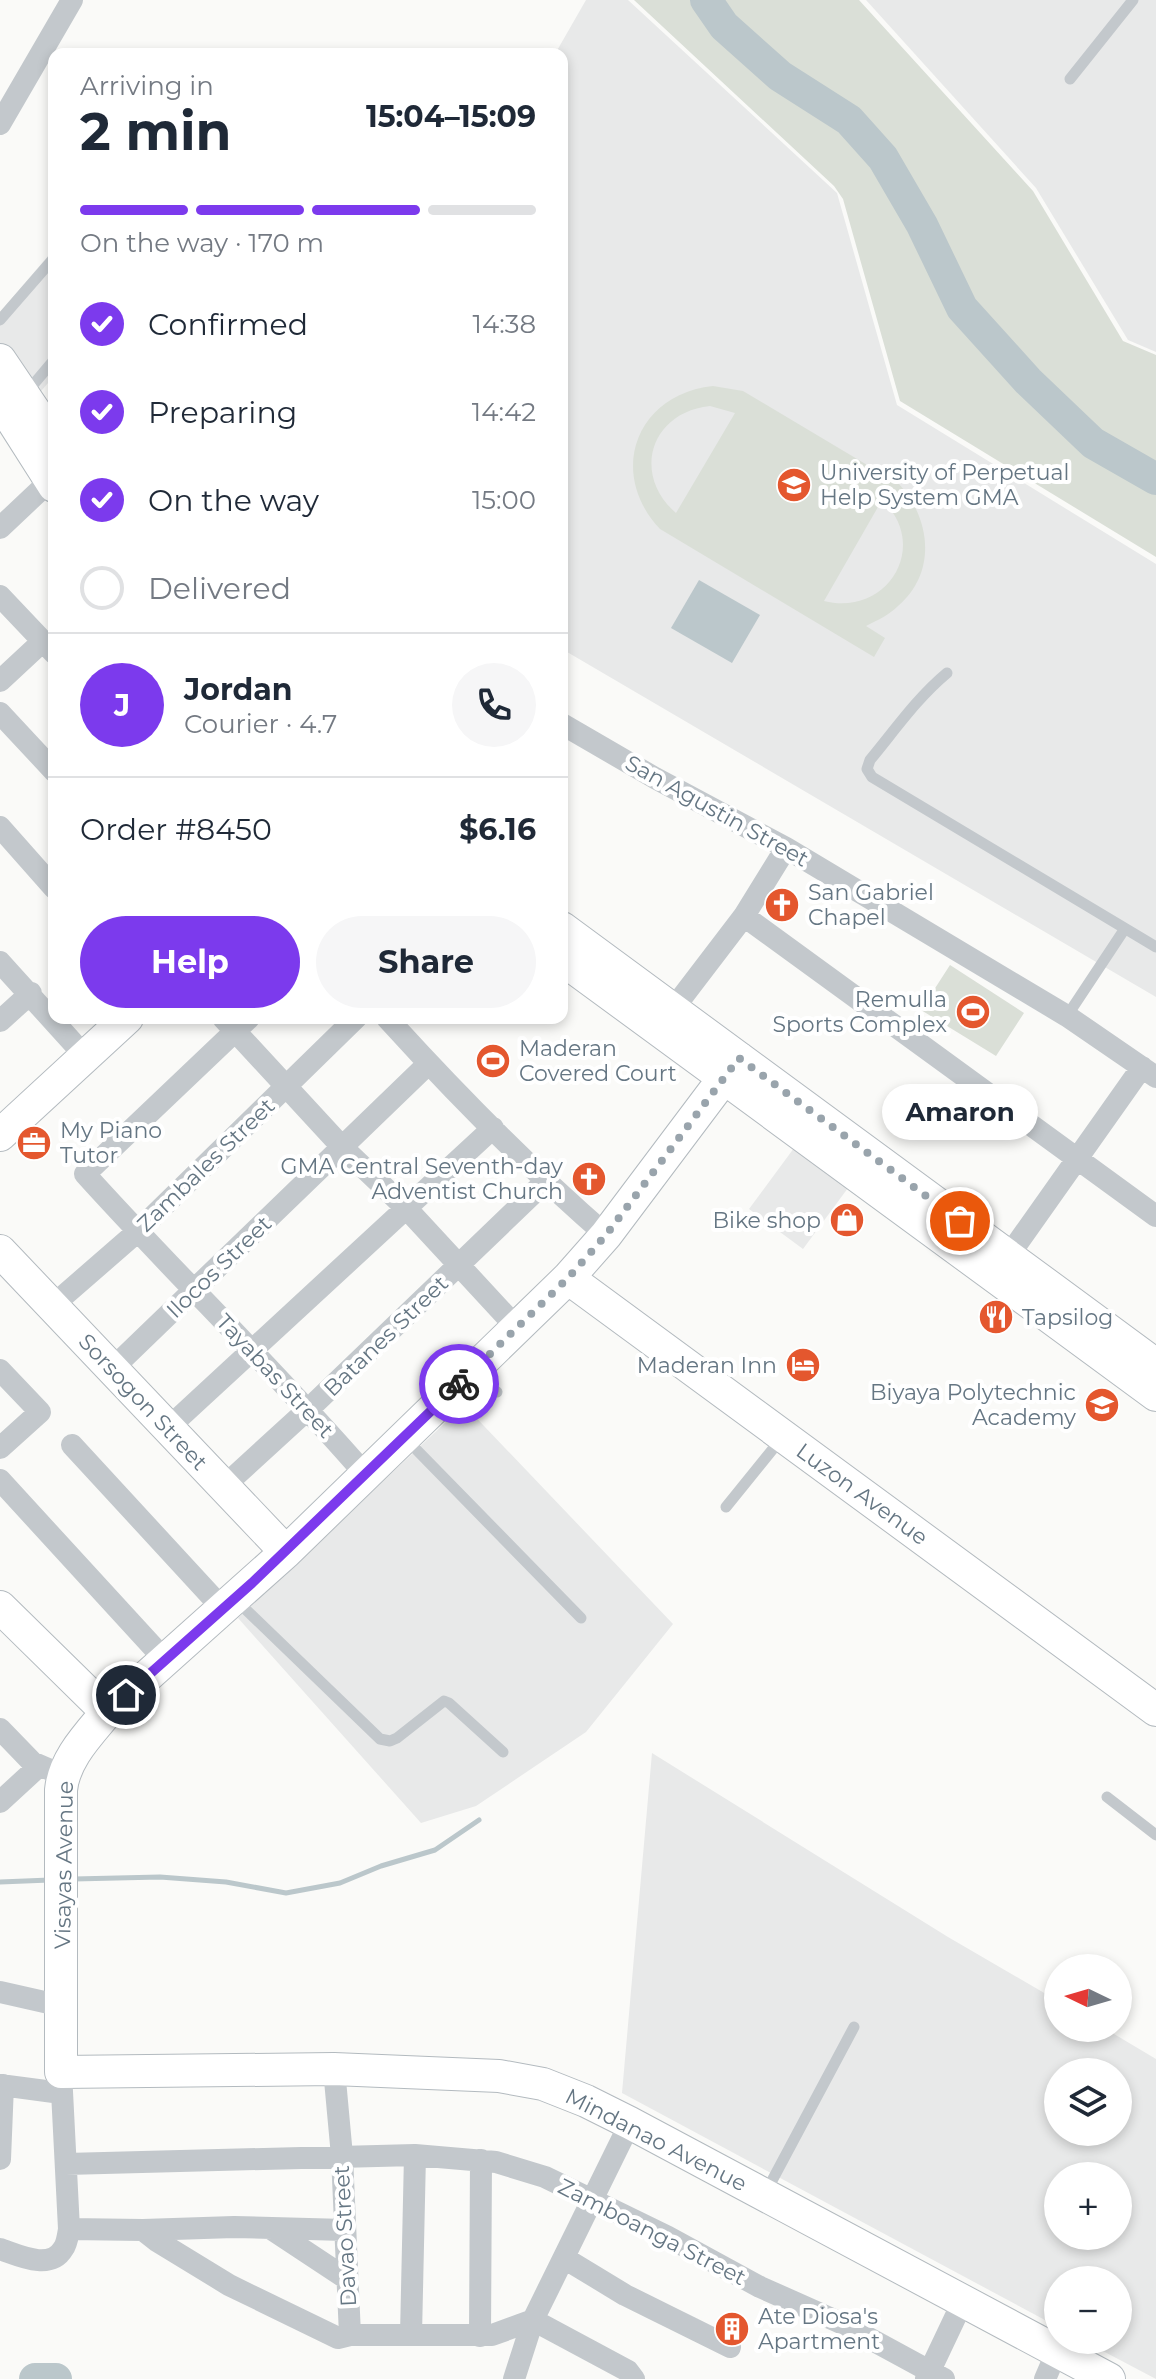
<!DOCTYPE html>
<meta charset="utf-8">
<style>
body{margin:0;font-family:Montserrat,sans-serif;background:#f6f6f7;color:#1f2937;height:100vh;display:flex;flex-direction:column;font-size:30px;white-space:nowrap}
*{box-sizing:border-box;margin:0}
p{font-size:26px;color:#747a83}
.icon{flex:none;width:44px;height:44px;fill:none;stroke:currentColor;stroke-width:2;stroke-linecap:round;stroke-linejoin:round}
.map{position:relative;flex:1;overflow:hidden}
.details{position:absolute;left:48px;top:48px;width:520px;height:976px;display:flex;flex-direction:column;background:#fff;border-radius:16px;box-shadow:0 4px 12px #0003}
.details>*{flex:none}
.needle{width:52px;rotate:275deg}
.buttons{position:absolute;left:1044px;top:1954px;display:grid;gap:16px}
.buttons a{display:grid;place-items:center;width:88px;height:88px;border-radius:50%;background:#fff;box-shadow:0 4px 12px #0003;font-size:40px}
.pin{position:absolute;display:grid;place-items:center;width:68px;height:68px;color:#fff;margin:-34px;border:4px solid #fff;border-radius:50%;box-shadow:0 2px 8px #0007}
.courier{position:absolute;display:grid;place-items:center;width:80px;height:80px;margin:-40px;border:6px solid #7c3aed;border-radius:50%;background:#fff;color:#222;box-shadow:0 2px 10px #0007}
.bubble{position:absolute;height:56px;border-radius:28px;background:#fff;box-shadow:0 4px 12px #0003;font-size:26px;font-weight:700;line-height:56px;text-align:center}
.head em{font-style:normal;font-weight:700}
.head div{display:flex;flex-direction:column-reverse}
.head{display:flex;align-items:center;justify-content:space-between;height:136px;padding:0 32px}
h1{font-size:52px;font-weight:700;line-height:60px}
.bar{display:grid;grid-template-columns:repeat(4,1fr);gap:12px 8px;align-content:center;height:96px;padding:0 32px}
.bar i{height:10px;border-radius:6px;background:#e0e1e3}
.bar .current{background:#7c3aed}
.bar p{grid-column:span 4}
.line{display:flex;align-items:center;gap:20px;padding:0 32px;border-top:2px solid #e0e1e3}
.line div{flex:1}
.round{display:grid;place-items:center;flex:none;width:84px;height:84px;border-radius:42px;background:#f6f6f7}
ol{padding:0 32px;list-style:none}
li{display:flex;align-items:center;gap:24px;height:88px}
li p{margin-inline-start:auto}
li .icon{padding:8px;border-radius:50%;background:#7c3aed;color:#fff;stroke-width:4}
li:last-child{color:#747a83}
li i{width:44px;height:44px;border:4px solid #e0e1e3;border-radius:50%}
.action{display:flex;gap:16px;margin-top:auto;padding:16px 32px}
.action a{flex:1;height:92px;border-radius:48px;background:#7c3aed;color:#fff;font-size:32px;font-weight:700;line-height:92px;text-align:center}
.action a+a{background:#f6f6f7;color:#1f2937}
.map>svg:first-child{display:block}
.built{fill:#e8e9e9;fill-rule:evenodd}
.green{fill:#dadfd7;fill-rule:evenodd}
.water{fill:#bbc7cb}
.lines{fill:none;stroke-linecap:round;stroke-linejoin:round}
.stream{stroke:#bbc7cb;stroke-width:5}
.river{stroke:#bbc7cb;stroke-width:32}
.secondary-casing{stroke:#b3babf;stroke-width:34}
.lane{stroke:#c3c8cc;stroke-width:11}
.street{stroke:#c3c8cc;stroke-width:22}
.secondary{stroke:#fff;stroke-width:32}
.done{stroke:#99a4ac;stroke-width:8;stroke-dasharray:0 14.4}
.route{stroke:#7c3aed;stroke-width:10}
.labels{text-anchor:middle;dominant-baseline:central;stroke-width:8;stroke-linejoin:round;paint-order:stroke}
.poi-label{font-size:22px;fill:#657683;stroke:#fff;text-anchor:start}
.street-label{font-size:22px;fill:#657683;stroke:#fff}
</style>
<div class="map">
<svg width="1156" height="2379" viewBox="0 0 1156 2379">
<rect width="100%" height="100%" fill="#fafaf8"/>
<path class="built" d="M586 0H628L837 193 897 405 1156 564V997L562 649V54H555Z
M866 0H1156V352L1128 340 1036 188Z
M54 249V376L30 404 0 360V312Z
M794 1148 848 1188 803 1249 749 1209Z
M464 1405 673 1624 586 1732 476 1806 421 1823 238 1618Z
M652 1753 948 1937 1058 2001V2028H1104L1156 2059V2379L1082 2340H1118V2280H1058V2327L622 2093ZM1058 2072H1118V2132H1058ZM1058 2176H1118V2236H1058Z"/>
<path class="green" d="M634 0H859L1033 191 1123 341 1156 355V557L900 401 843 199 834 186Z
M713 386 743 391 899 484C931 519 937 573 898 606 889 615 878 620 866 626L885 638 874 657 660 529C607 473 636 394 713 386ZM710 406 735 413 676 513C631 474 651 412 710 406ZM882 500C931 546 887 617 824 601Z
M950 965 1024 1013 996 1056 921 1010Z"/>
<path class="water" d="M699 580 760 615 732 663 671 628Z"/>
<g class="lines">
<path class="stream" d="M74 1879 160 1877 226 1882 286 1893 340 1883 381 1866 435 1850 479 1820
M0 1882 50 1880"/>
<path class="river" d="M706 0 724 26 780 76 849 120 883 158 922 225 962 308 1028 381 1093 443 1156 479
M35 2379H56"/>
<g class="secondary-casing">
<path id="secondary" d="M0 360 54 440
M0 401 54 486
M562 928 1156 1365
M562 959 1156 1395
M739 1058 606 1235 568 1278 286 1552 107 1712C88 1735 64 1759 61 1790V2072L334 2069 499 2076 543 2084 586 2101 630 2123 1109 2379
M0 1135 127 1018
M0 1251 286 1552
M568 1278 1156 1710
M0 1607 107 1712"/>
</g>
<path class="lane" d="M1070 79 1133 0
M0 320 54 258
M27 392 54 360
M947 673C917 698 895 730 870 760L867 769 872 777 1156 947
M1067 1016 1124 930
M474 1376 497 1392
M405 1438 581 1618
M726 1507 781 1439
M237 1601 380 1739 390 1741 397 1738 444 1701 449 1703 503 1752
M1107 1797 1156 1835
M766 2192 854 2027"/>
<path class="street" d="M0 124 72 0
M0 528 54 477
M0 596 54 653
M0 681 43 641
M0 713 54 771
M562 724 655 778 786 848 1067 1016 1156 1077
M0 827 54 888
M744 916 1156 1216
M0 962 84 1055
M673 1009 744 916 786 848
M223 1018 343 1148 407 1209 517 1328
M249 1018 85 1174C177 1276 275 1370 365 1474
M387 1018C456 1094 529 1168 606 1235
M0 1021 31 993
M1002 1265 1142 1067
M52 1306 137 1232 356 1018
M112 1369 428 1064
M0 1370 40 1412 0 1448
M168 1428 493 1128
M72 1445 224 1610
M0 1480 165 1660
M223 1487 316 1402 545 1182
M0 1729 32 1762 62 1775
M0 1802 39 1766
M0 1992 62 2006
M334 2069 342 2156 350 2335
M0 2085 61 2093
M0 2159 3 2085
M66 2164 415 2155 496 2162 545 2177 668 2237 760 2287 841 2323 944 2379
M69 2229 143 2230 157 2241 229 2285 338 2338 350 2335H492L533 2320
M143 2230 234 2227 345 2230
M273 2230 347 2279
M0 2249C18 2255 50 2271 63 2249 67 2244 68 2235 69 2229L61 2072
M564 2258 625 2295 730 2347
M533 2320 628 2371 634 2379
M411 2335 415 2155
M480 2336 481 2160
M514 2379 533 2320 630 2123
M926 2379 963 2301
M1045 2379 1057 2351"/>
<use href="#secondary" class="secondary"/>
</g>
<g class="lines">
<path class="done" d="M459 1384 568 1278 606 1235 739 1058 960 1221"/>
<path class="route" d="M126 1695 252 1583 459 1384"/>
</g>
<defs>
<g id="university-disc" transform="scale(1.8)"><circle r="9.5" fill="#e4572e" stroke="#fff"/><path d="M0-5L7-2L0 1L-7-2ZM-4 1L0 2.5L4 1V4Q0 6-4 4Z" fill="#fff"/></g>
<g id="church-disc" transform="scale(1.8)"><circle r="9.5" fill="#e4572e" stroke="#fff"/><path d="M-1.2-6h2.4v3.5h3.3v2.4h-3.3V6h-2.4V-.1h-3.3v-2.4h3.3Z" fill="#fff"/></g>
<g id="stadium-disc" transform="scale(1.8)"><circle r="9.5" fill="#e4572e" stroke="#fff"/><path d="M0-5a6.5 5 0 1 0 0 10a6.5 5 0 1 0 0-10ZM-3.5-1.8h7v3.6h-7Z" fill="#fff"/></g>
<g id="office-disc" transform="scale(1.8)"><circle r="9.5" fill="#e4572e" stroke="#fff"/><path d="M-6-3h4V-5.5h4V-3h4V5H-6ZM-1-4.5V-3h2v-1.5ZM-6 0V1H6V0Z" fill="#fff"/></g>
<g id="shop-disc" transform="scale(1.8)"><circle r="9.5" fill="#e4572e" stroke="#fff"/><path d="M-5-2.5h2.3a2.7 3.5 0 0 1 5.4 0H5L5.5 6h-11ZM-1.5-2.5h3a1.5 2.3 0 0 0-3 0Z" fill="#fff"/></g>
<g id="restaurant-disc" transform="scale(1.8)"><circle r="9.5" fill="#e4572e" stroke="#fff"/><path d="M-5-6h1v4h1v-4h1v4h1v-4h1v5L-1.5 .5V6h-2V.5L-5-1ZM5-6V6H3V1.5H1.5Q1.5-4 5-6Z" fill="#fff"/></g>
<g id="hotel-disc" transform="scale(1.8)"><circle r="9.5" fill="#e4572e" stroke="#fff"/><path d="M-6-4.5h1.5V1H6V5H4.5V3h-9V5H-6ZM-4 0a1.8 1.8 0 1 1 3.6 0ZM.5 0V-2.5h3Q6-2.5 6 0Z" fill="#fff"/></g>
<g id="school-disc" transform="scale(1.8)"><circle r="9.5" fill="#e4572e" stroke="#fff"/><path d="M0-5L7-2L0 1L-7-2ZM-4 1L0 2.5L4 1V4Q0 6-4 4Z" fill="#fff"/></g>
<g id="building-disc" transform="scale(1.8)"><circle r="9.5" fill="#e4572e" stroke="#fff"/><path d="M-4-6H4V6H1V3H-1V6H-4ZM-2.5-4.3h1.7v1.8h-1.7ZM.8-4.3h1.7v1.8H.8ZM-2.5-1h1.7V.8h-1.7ZM.8-1h1.7V.8H.8Z" fill="#fff"/></g>
</defs>
<g fill-rule="evenodd">
<use href="#university-disc" x="794" y="485"/>
<use href="#church-disc" x="782" y="905"/>
<use href="#stadium-disc" x="973" y="1012"/>
<use href="#stadium-disc" x="493" y="1061"/>
<use href="#office-disc" x="34" y="1143"/>
<use href="#church-disc" x="589" y="1179"/>
<use href="#shop-disc" x="847" y="1220"/>
<use href="#restaurant-disc" x="996" y="1317"/>
<use href="#hotel-disc" x="803" y="1365"/>
<use href="#school-disc" x="1102" y="1405"/>
<use href="#building-disc" x="732" y="2329"/>
</g>
<g class="labels">
<g class="poi-label">
<text x="820" y="472">University of Perpetual<tspan x="820" dy="25">Help System GMA</tspan></text>
<text x="808" y="892">San Gabriel<tspan x="808" dy="25">Chapel</tspan></text>
<text x="947" y="999" text-anchor="end">Remulla<tspan x="947" dy="25">Sports Complex</tspan></text>
<text x="519" y="1048">Maderan<tspan x="519" dy="25">Covered Court</tspan></text>
<text x="60" y="1130">My Piano<tspan x="60" dy="25">Tutor</tspan></text>
<text x="563" y="1166" text-anchor="end">GMA Central Seventh-day<tspan x="563" dy="25">Adventist Church</tspan></text>
<text x="821" y="1220" text-anchor="end">Bike shop</text>
<text x="1022" y="1317">Tapsilog</text>
<text x="777" y="1365" text-anchor="end">Maderan Inn</text>
<text x="1076" y="1392" text-anchor="end">Biyaya Polytechnic<tspan x="1076" dy="25">Academy</tspan></text>
<text x="758" y="2316">Ate Diosa's<tspan x="758" dy="25">Apartment</tspan></text>
</g>
<g class="street-label">
<text transform="translate(717 811) rotate(29)">San Agustin Street</text>
<text transform="translate(206 1165) rotate(-44)">Zambales Street</text>
<text transform="translate(219 1267) rotate(-44)">Ilocos Street</text>
<text transform="translate(386 1336) rotate(-44)">Batanes Street</text>
<text transform="translate(275 1376) rotate(47)">Tayabas Street</text>
<text transform="translate(143 1402) rotate(47)">Sorsogon Street</text>
<text transform="translate(862 1494) rotate(36)">Luzon Avenue</text>
<text transform="translate(64 1865) rotate(-89)">Visayas Avenue</text>
<text transform="translate(656 2140) rotate(27)">Mindanao Avenue</text>
<text transform="translate(652 2232) rotate(27)">Zamboanga Street</text>
<text transform="translate(345 2236) rotate(-93)">Davao Street</text>
</g>
</g>
</svg>
<div class="buttons">
<a><svg class="needle" viewBox="-14 -14 28 28"><path d="M0-13l5 13h-10z" fill="#e53935"/><path d="M0 13l5-13h-10z" fill="#747a83"/></svg></a>
<a><svg class="icon" aria-label="layers" viewBox="0 0 24 24"><path d="M12 4l9 5-9 5-9-5zM3 14l9 5 9-5"/></svg></a>
<a>+</a>
<a>−</a>
</div>
<div class="pin" style="left:960px;top:1221px;background:#ea580c"><svg class="icon" aria-label="bag" viewBox="0 0 24 24"><path d="M5 8h14l-1 12H6zM9 8a3 3 0 0 1 6 0"/></svg></div>
<div class="pin" style="left:126px;top:1695px;background:#1f2937"><svg class="icon" aria-label="home" viewBox="0 0 24 24"><path d="M3 11l9-7 9 7M6 9v11h12V9"/></svg></div>
<div class="courier" style="left:459px;top:1384px"><svg class="icon" aria-label="bike" viewBox="0 0 24 24"><circle cx="6" cy="16" r="4"/><circle cx="18" cy="16" r="4"/><path d="M6 16l4-8h5l3 8M10 8l3 8H6M13 5h3"/></svg></div>
<div class="bubble" style="left:882px;top:1084px;width:156px">Amaron</div>
<section class="details">
<div class="head"><div><h1>2 min</h1><p>Arriving in</p></div><em>15:04–15:09</em></div>
<div class="bar"><i class="current"></i><i class="current"></i><i class="current"></i><i></i><p>On the way · 170 m</p></div>
<ol>
<li><svg class="icon" aria-label="check" viewBox="0 0 24 24"><path d="M5 12l5 5 9-10"/></svg>Confirmed<p>14:38</p></li>
<li><svg class="icon" aria-label="check" viewBox="0 0 24 24"><path d="M5 12l5 5 9-10"/></svg>Preparing<p>14:42</p></li>
<li><svg class="icon" aria-label="check" viewBox="0 0 24 24"><path d="M5 12l5 5 9-10"/></svg>On the way<p>15:00</p></li>
<li><i></i>Delivered</li>
</ol>
<div class="line" style="height:144px"><b class="round" style="background:#7c3aed;color:#fff">J</b><div><b>Jordan</b><p>Courier · 4.7</p></div><a class="round"><svg class="icon" aria-label="phone" viewBox="0 0 24 24"><path d="M5 4h4l2 5-3 2q2 4 5 5l2-3 5 2v4C11 20 4 13 5 4z"/></svg></a></div>
<div class="line" style="height:104px"><div>Order #8450</div><b>$6.16</b></div>
<div class="action"><a>Help</a><a>Share</a></div>
</section>
</div>
